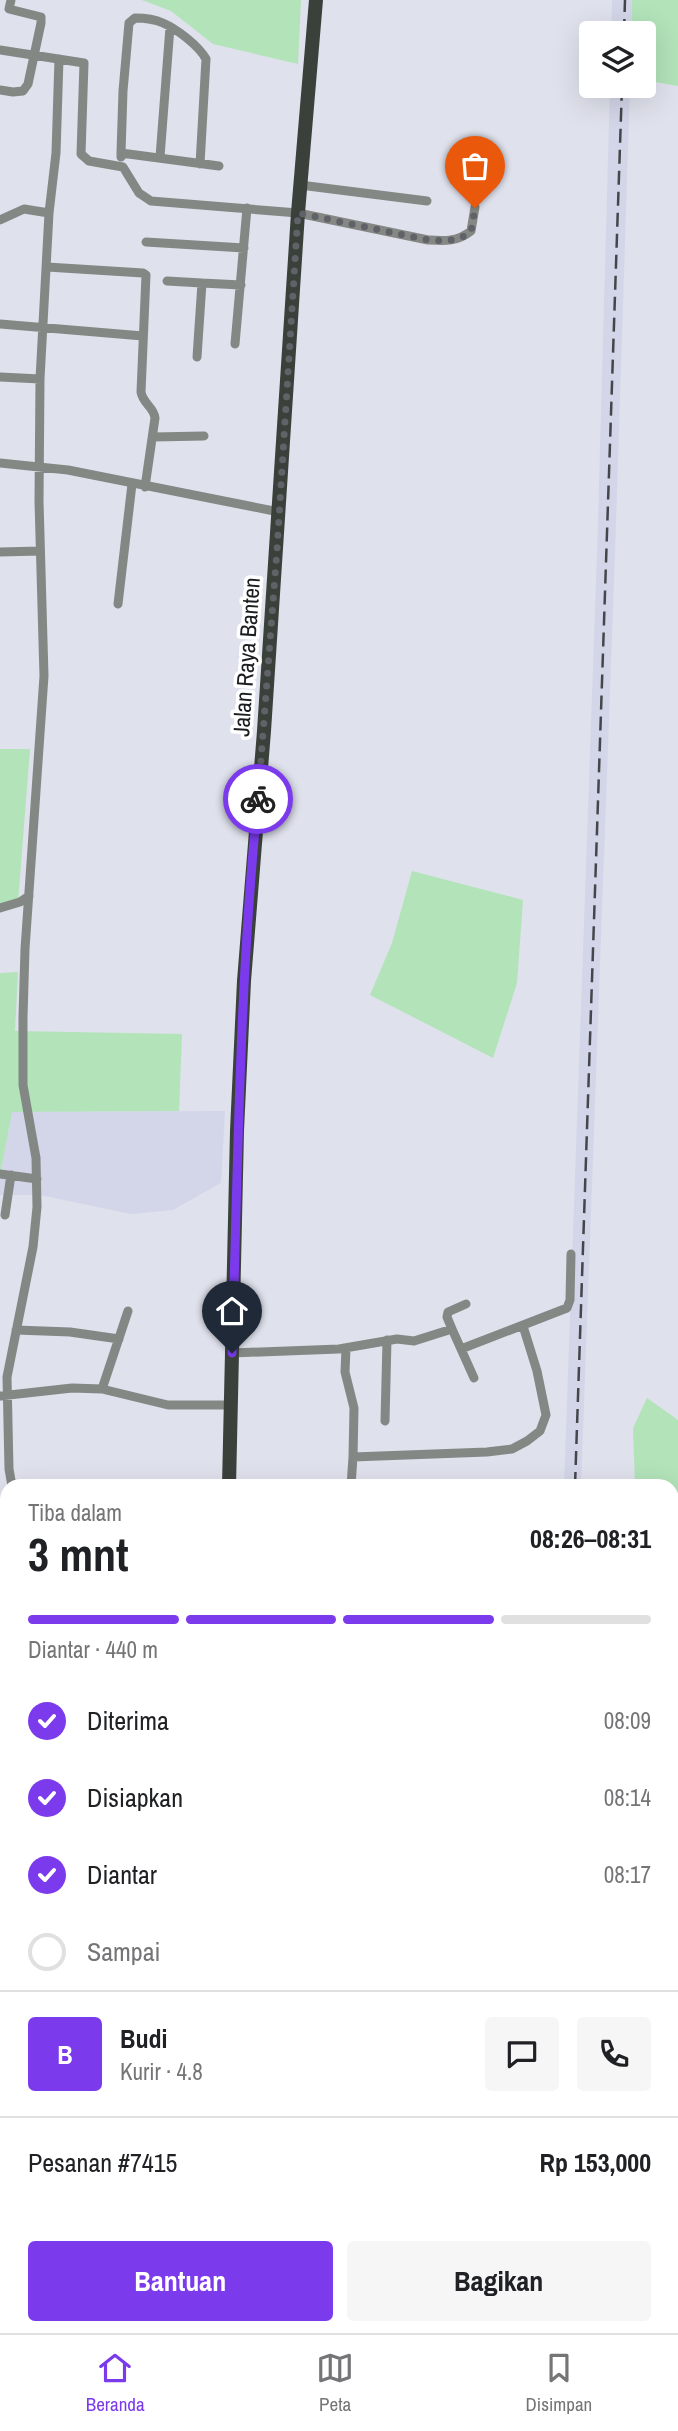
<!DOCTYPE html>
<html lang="id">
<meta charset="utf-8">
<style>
body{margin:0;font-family:"Archivo Narrow",sans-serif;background:#f6f6f6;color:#202124;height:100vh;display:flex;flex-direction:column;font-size:26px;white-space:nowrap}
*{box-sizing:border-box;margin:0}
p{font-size:23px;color:#757577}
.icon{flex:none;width:38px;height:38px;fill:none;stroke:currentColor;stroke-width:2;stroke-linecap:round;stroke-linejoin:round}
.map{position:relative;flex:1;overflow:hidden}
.sheet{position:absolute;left:0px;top:1479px;width:679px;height:856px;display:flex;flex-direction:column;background:#fff;border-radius:21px 21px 0 0;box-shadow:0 7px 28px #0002}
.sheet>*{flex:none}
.tools{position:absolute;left:579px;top:21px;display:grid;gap:14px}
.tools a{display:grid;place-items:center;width:77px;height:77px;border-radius:7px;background:#fff;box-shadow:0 7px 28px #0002;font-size:35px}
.pin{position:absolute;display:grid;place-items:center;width:60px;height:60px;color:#fff;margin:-72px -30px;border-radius:50% 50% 50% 0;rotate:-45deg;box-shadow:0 0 7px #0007}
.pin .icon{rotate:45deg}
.courier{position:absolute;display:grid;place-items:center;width:70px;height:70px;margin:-35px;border:5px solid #7c3aed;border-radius:50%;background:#fff;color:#222;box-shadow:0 2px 9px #0007}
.summary em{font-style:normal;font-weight:700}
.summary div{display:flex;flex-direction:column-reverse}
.summary{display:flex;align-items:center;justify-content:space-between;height:119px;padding:0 28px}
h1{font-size:46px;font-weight:700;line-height:52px}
.bar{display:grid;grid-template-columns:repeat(4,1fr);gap:10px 7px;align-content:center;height:84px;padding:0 28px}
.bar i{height:9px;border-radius:5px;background:#e0e0e0}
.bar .on{background:#7c3aed}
.bar p{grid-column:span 4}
.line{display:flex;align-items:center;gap:18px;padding:0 28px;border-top:2px solid #e0e0e0}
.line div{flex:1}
.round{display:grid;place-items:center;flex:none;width:74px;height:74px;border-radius:7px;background:#f6f6f6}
ol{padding:0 28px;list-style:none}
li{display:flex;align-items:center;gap:21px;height:77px}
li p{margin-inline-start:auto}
li .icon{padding:7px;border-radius:50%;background:#7c3aed;color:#fff;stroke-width:4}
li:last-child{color:#757577}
li i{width:38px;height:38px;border:4px solid #e0e0e0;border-radius:50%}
.action{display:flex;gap:14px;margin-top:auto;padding:14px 28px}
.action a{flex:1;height:80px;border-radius:7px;background:#7c3aed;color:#fff;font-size:28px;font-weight:700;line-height:80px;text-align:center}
.action a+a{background:#f6f6f6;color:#202124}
.tab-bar{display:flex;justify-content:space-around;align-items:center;height:98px;border-top:2px solid #e0e0e0;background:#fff;font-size:19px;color:#757577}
.tab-bar a{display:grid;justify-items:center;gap:4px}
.tab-bar .on{color:#7c3aed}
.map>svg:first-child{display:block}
.built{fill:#d3d6e8}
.green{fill:#b2e3b9}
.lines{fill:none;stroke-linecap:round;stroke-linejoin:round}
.minor{stroke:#848885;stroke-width:9}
.primary{stroke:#3a413b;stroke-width:14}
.rail{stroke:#45464b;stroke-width:2.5;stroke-dasharray:14 7;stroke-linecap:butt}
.done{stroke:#606267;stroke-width:7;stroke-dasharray:0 12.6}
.route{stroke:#7c3aed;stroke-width:9}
.labels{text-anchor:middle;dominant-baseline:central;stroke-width:7;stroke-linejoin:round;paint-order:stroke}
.street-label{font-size:23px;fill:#1c1d20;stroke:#fff}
</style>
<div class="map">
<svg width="678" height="2333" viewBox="0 0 678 2333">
<rect width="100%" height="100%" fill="#dfe1ec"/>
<path class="built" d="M612 0H632L631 33H611Z
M610 86H630L615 554 581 1486H564L597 555Z
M225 1111 221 1183 173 1210 131 1214 40 1195H0V1175L12 1112Z"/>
<path class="green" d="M142 0H301L298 64 213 44 171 11Z
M632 0H678V86L644 80V33H631Z
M0 749H30L18 903 0 912Z
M412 871 523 900 517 983 493 1058 370 995 392 943Z
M18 972 15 1031 182 1034 179 1111 12 1112 0 1175V973Z
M647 1398 678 1420V1757H672V1486H635L633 1428Z
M0 1606 7 1618V1677L3 1679 0 1703Z
M7 1889V1974L0 1997V1890Z
M0 2018H7V2170L4 2173H0Z"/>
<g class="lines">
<path class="minor" d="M0 50 84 63 81 154 89 161 123 167 139 193 151 201 298 213 428 240C445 241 457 242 471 231L475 207
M0 90 13 92 23 91 28 84 41 23V17L9 9 11 0
M121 153 123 91 129 23 135 18C144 18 154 19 163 23 177 29 199 46 206 59L200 164
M121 157V153L219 166
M160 157 170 27
M300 185 427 201
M0 220 24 209 49 213
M146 242 244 248
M47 267 143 273 146 275 141 392C143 404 154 407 155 418L145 487
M167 281 202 283
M0 324 143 336
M235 344 247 208
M197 357 202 283 241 285
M0 377 40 379
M153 437 204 436
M0 463 68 470 279 512
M0 552 40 551
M118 604 132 484
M0 908 20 902 29 896
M0 1174 37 1179
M5 1215 11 1175
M452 1329 447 1317 448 1312 466 1304
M16 1330 70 1332 119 1339
M346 1348 345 1372 354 1408 353 1457
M461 1349 567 1308 570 1300 571 1254
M232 1353 339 1349 397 1339 414 1341 452 1329 474 1378
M102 1389 128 1311
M0 1396 72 1388 102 1389 168 1405H230
M385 1421 387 1340
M12 1486 9 1469 7 1377 33 1247 37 1207 36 1158 23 1085V1017L25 949 44 676 39 501 40 379 49 213 56 153 59 59
M351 1486 353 1457 487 1452 512 1449 527 1441 540 1431 546 1415 537 1371 523 1326
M672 1702H678
M672 1742H678
M672 1783H678
M0 1813 7 1810
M672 1824H678
M672 1864H678
M0 1865 7 1864
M672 1906H678
M672 2107H678
M672 2150H678
M0 2228H7
M672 2241 678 2238
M0 2256 7 2260
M0 2304 7 2308
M53 2328 66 2333
M94 2333 95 2328"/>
<path class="primary" d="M229 1486 237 1131 244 981 264 731 298 213 316 0
M215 2328V2333"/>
<path class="rail" d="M624 33 625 0
M575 1486 622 86
M547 2333V2328"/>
</g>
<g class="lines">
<path class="done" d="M258 799 277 550 298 213 428 240C444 241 457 242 471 232L475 208"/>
<path class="route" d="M232 1353C238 1168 239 983 258 799"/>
</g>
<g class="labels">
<g class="street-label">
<text transform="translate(246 657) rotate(-86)">Jalan Raya Banten</text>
</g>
</g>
</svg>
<div class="tools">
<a><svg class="icon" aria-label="layers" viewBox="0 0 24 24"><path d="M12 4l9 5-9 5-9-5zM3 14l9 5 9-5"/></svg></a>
</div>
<div class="pin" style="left:475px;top:208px;background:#ea580c"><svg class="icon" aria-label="bag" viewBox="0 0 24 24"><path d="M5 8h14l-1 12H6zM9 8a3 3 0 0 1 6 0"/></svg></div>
<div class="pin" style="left:232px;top:1353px;background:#1f2937"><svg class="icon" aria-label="home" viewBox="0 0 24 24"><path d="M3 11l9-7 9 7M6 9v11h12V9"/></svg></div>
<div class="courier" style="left:258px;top:799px"><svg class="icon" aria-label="bike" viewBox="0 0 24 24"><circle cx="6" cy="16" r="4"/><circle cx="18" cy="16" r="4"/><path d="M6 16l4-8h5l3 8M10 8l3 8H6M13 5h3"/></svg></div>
<section class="sheet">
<div class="summary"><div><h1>3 mnt</h1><p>Tiba dalam</p></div><em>08:26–08:31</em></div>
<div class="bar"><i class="on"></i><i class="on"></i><i class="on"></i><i></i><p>Diantar · 440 m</p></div>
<ol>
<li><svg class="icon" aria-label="check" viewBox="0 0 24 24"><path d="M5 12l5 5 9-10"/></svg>Diterima<p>08:09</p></li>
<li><svg class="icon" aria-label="check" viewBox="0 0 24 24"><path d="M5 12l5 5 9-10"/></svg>Disiapkan<p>08:14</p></li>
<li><svg class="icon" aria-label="check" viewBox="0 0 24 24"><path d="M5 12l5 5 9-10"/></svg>Diantar<p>08:17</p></li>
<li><i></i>Sampai</li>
</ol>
<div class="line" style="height:126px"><b class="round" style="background:#7c3aed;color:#fff">B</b><div><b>Budi</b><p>Kurir · 4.8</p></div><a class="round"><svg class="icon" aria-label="chat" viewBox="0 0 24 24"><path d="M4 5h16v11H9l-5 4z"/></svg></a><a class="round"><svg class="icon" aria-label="phone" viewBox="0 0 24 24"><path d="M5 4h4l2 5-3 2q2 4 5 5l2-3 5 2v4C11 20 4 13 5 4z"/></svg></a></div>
<div class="line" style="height:91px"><div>Pesanan #7415</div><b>Rp 153,000</b></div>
<div class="action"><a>Bantuan</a><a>Bagikan</a></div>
</section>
</div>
<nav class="tab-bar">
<a class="on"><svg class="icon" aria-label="home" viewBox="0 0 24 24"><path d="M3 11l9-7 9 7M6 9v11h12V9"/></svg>Beranda</a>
<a><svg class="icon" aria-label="map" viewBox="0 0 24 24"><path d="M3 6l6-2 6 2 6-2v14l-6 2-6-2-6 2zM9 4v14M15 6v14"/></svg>Peta</a>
<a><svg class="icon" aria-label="saved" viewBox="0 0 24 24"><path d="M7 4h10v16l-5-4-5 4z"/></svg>Disimpan</a>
</nav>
